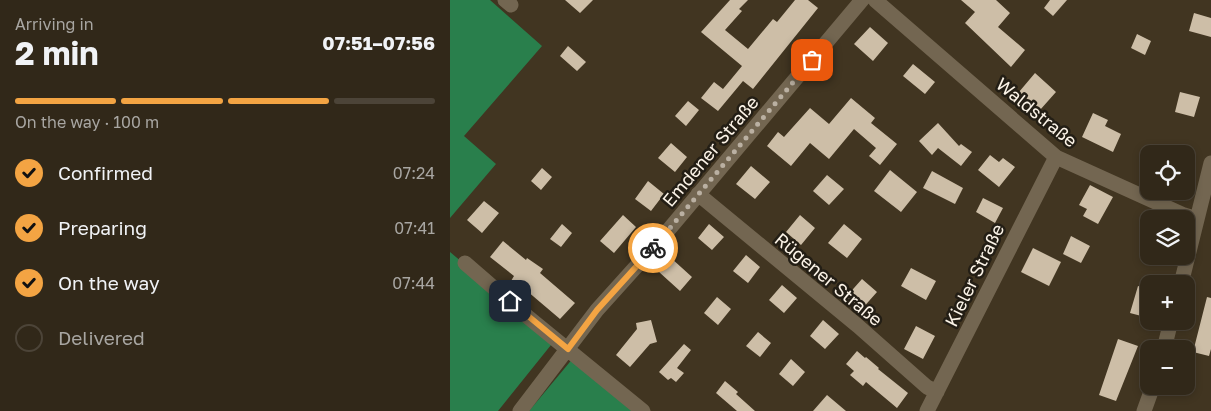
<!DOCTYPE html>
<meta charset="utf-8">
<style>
body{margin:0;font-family:"Golos Text",sans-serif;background:#3d3426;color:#f1f3f6;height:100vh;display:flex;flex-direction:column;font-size:19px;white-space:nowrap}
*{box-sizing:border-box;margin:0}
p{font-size:16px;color:#a8a6a2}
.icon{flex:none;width:28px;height:28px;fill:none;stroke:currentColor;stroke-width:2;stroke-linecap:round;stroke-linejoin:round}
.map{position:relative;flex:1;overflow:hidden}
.sheet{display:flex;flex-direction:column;background:#312819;width:450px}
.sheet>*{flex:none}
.controls{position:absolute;left:690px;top:145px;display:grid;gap:10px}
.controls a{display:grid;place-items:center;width:55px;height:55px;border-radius:10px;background:#312819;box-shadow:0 2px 8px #0003,0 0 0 1px #4c4438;font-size:25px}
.pin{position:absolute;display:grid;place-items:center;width:42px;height:42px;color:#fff;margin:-21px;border-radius:10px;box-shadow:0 2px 8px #0006}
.courier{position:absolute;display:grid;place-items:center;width:50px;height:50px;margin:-25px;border:4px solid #f3a443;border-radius:50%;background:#fff;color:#222;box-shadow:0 1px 6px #0007}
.head em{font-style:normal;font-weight:700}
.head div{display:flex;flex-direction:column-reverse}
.head{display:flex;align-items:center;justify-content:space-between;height:85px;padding:0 15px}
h1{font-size:32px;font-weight:700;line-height:38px}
.bar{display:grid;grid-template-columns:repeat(4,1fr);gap:8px 5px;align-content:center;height:60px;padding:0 15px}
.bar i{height:6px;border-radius:4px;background:#4c4438}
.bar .active{background:#f3a443}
.bar p{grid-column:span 4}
ol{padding:0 15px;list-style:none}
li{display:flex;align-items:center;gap:15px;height:55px}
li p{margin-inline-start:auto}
li .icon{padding:5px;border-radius:50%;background:#f3a443;color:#111;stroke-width:4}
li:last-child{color:#a8a6a2}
li i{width:28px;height:28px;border:2px solid #4c4438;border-radius:50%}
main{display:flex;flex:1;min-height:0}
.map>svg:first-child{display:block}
.forest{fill:#297f4c}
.building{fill:#cdbea7}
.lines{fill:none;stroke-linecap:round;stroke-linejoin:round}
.minor{stroke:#736651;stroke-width:15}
.done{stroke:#bab0a2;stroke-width:5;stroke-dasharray:0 9}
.route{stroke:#f3a443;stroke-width:6}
.labels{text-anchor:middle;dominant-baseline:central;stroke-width:5;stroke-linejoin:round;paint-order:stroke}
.street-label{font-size:18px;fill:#fbf3e7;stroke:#231e15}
</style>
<main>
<section class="sheet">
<div class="head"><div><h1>2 min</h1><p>Arriving in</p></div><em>07:51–07:56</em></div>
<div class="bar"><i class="active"></i><i class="active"></i><i class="active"></i><i></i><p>On the way · 100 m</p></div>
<ol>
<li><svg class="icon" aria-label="check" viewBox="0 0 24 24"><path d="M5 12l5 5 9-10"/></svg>Confirmed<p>07:24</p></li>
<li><svg class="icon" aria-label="check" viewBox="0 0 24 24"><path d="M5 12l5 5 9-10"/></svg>Preparing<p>07:41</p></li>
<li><svg class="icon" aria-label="check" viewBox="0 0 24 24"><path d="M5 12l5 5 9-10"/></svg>On the way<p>07:44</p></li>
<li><i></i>Delivered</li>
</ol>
</section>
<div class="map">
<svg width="761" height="411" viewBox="0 0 761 411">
<rect width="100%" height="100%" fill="#413521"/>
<path class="forest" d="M0 0H40L92 46 14 136 46 164 0 218Z
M0 252 105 340 48 411H0Z
M124 357 189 411H79Z"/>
<path class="building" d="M115 0H143L130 13Z
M280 0H298L289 9 292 11 275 30 298 49 323 19 327 22 345 0H358L368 8 303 89 293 81 268 111 251 98 264 82 273 89 292 66 251 32Z
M511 0H546L560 13 548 27 575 50 561 67 515 23 525 12Z
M600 0H617L603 16 594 8Z
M744 13 761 18V37L739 31Z
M420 27 438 43 423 61 404 44Z
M687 34 701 41 695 55 681 48Z
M118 46 136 62 127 71 110 56Z
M463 64 485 82 475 94 453 76Z
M585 73 606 92 590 110 569 92Z
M730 92 750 97 744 117 725 112Z
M401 98 425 118 421 123 447 144 430 165 419 156 426 148 404 129 379 159 360 143 341 166 317 146 328 132 334 137 360 108 379 124Z
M238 101 249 110 236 126 225 116Z
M643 113 658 120 655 126 671 134 663 152 632 137Z
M488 123 509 146 511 144 522 152 511 166 488 148 482 155 469 141Z
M221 143 237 157 225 172 208 158Z
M540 155 549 162 553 158 565 167 549 187 528 170Z
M301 166 320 182 305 199 286 184Z
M92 168 102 177 91 190 81 181Z
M440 170 467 192 451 212 424 191Z
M482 171 513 188 505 204 473 188Z
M377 175 394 189 379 205 363 191Z
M198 181 214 194 201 211 185 199Z
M640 185 663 197 648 224 633 216 637 209 629 205Z
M533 198 553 208 545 223 526 212Z
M34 201 49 213 32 233 17 220Z
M173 215 186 227 164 253 150 241Z
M350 215 365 228 351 245 336 232Z
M112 224 122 233 111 247 100 239Z
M259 224 274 237 262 250 248 238Z
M394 224 412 239 397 258 378 243Z
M621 236 640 246 631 263 613 254Z
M53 241 76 260 77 258 93 269 90 273 125 303 110 319 77 291 61 281 64 276 40 257Z
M583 248 611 262 599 286 571 272Z
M296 255 310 267 298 283 283 271Z
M221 258 242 277 230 291 209 272Z
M461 268 486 281 476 300 451 286Z
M412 279 427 292 411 310 396 297Z
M332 285 347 298 334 313 319 300Z
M688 286 699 289V318L680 313Z
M267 297 281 309 268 325 254 313Z
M757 297 761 298V349L759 356 743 352Z
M201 320 207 342 200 344 180 367 166 355 187 329 186 323Z
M373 320 389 334 375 349 360 336Z
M466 326 485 336 473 359 454 349Z
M308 332 321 343 310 357 296 346Z
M668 339 688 346 666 401 649 395Z
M234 344 241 350 227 368 234 373 226 382 221 378 218 380 209 372Z
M407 351 415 358 416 357 429 368 428 369 458 393 447 408 416 382 413 386 400 375 404 371 396 364Z
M341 359 355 372 343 386 329 374Z
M275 381 288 392 286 394 305 411H287L266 393Z
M377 395 396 411H363Z"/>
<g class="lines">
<path class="minor" d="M55 0 61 5
M425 0 606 157 734 215 747 219
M248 194 408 326 477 387 487 392
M15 263 73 313 193 411
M731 284 761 163
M714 349 721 321
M70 411 147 310 210 240 412 0
M477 411 606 157
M694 411 703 386"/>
</g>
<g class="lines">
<path class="done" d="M203 248 362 60"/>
<path class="route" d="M60 301 118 349 147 310 203 248"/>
</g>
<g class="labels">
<g class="street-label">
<text transform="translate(587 112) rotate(39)">Waldstraße</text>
<text transform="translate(260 151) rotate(-50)">Emdener Straße</text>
<text transform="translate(524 275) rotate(-64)">Kieler Straße</text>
<text transform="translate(379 279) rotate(40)">Rügener Straße</text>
</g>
</g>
</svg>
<div class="controls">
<a><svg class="icon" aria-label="locate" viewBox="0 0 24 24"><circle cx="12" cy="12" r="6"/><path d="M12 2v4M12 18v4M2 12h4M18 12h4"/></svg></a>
<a><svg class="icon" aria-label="layers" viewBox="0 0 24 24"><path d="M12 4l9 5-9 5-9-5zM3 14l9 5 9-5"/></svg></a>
<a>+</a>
<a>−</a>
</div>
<div class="pin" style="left:362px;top:60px;background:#ea580c"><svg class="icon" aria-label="bag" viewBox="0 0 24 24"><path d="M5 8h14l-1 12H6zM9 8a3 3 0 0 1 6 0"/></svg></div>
<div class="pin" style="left:60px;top:301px;background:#1f2937"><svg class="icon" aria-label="home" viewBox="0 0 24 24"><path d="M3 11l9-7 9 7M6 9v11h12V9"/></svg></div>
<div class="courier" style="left:203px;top:248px"><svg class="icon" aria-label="bike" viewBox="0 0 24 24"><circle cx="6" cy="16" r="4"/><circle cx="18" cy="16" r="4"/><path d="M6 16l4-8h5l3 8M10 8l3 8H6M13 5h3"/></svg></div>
</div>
</main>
